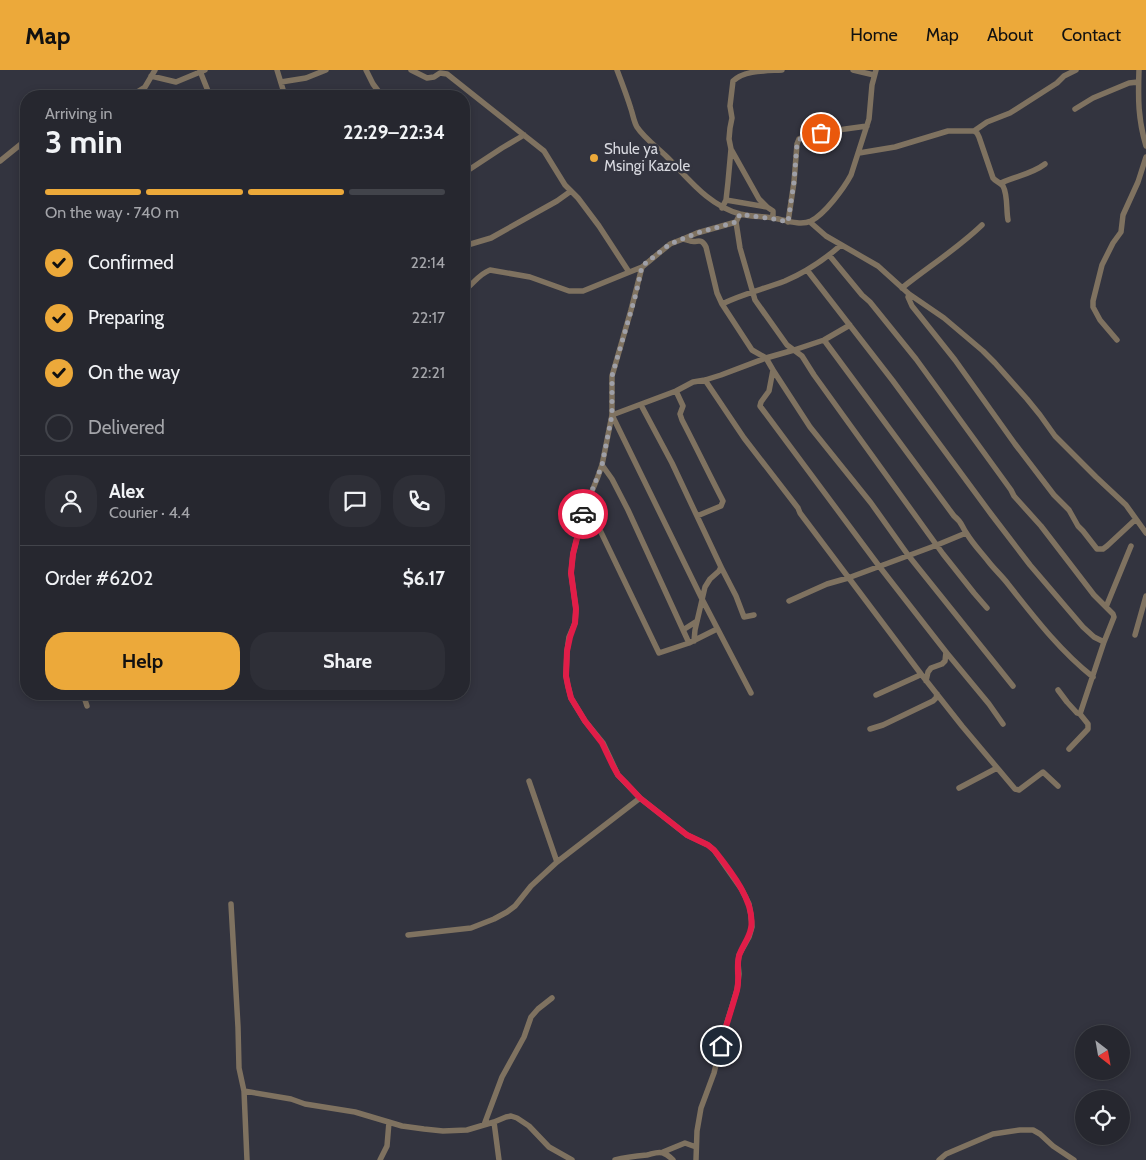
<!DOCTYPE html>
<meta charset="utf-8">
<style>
body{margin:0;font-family:Cabin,sans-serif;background:#2e2f37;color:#f1f3f6;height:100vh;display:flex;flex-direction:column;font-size:19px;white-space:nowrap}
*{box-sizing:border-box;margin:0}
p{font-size:16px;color:#a4a5aa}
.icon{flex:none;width:28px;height:28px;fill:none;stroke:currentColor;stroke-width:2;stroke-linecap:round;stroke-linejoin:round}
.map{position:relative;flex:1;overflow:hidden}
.details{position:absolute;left:20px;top:20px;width:450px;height:610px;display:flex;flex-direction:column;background:#26272f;border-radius:20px;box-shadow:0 2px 8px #0003,0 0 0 1px #42444b}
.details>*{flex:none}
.needle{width:32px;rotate:149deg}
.fabs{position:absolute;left:1075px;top:955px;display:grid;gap:10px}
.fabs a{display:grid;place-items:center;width:55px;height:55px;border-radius:50%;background:#26272f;box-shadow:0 2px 8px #0003,0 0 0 1px #42444b;font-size:25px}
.pin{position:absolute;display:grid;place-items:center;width:42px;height:42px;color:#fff;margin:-21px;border:2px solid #fff;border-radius:50%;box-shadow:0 1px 5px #0007}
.courier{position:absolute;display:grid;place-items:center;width:50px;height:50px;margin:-25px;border:4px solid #e11d48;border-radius:50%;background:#fff;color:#222;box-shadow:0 1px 6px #0007}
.overview em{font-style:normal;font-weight:700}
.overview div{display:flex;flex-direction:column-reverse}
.overview{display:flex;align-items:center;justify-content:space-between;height:85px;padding:0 25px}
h1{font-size:32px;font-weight:700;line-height:38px}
.bar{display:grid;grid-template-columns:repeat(4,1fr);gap:8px 5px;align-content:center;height:60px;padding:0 25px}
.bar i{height:6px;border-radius:4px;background:#42444b}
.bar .active{background:#eca93a}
.bar p{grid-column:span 4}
.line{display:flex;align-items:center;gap:12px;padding:0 25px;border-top:1px solid #42444b}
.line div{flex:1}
.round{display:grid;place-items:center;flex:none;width:52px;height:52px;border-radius:20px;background:#2e2f37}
ol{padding:0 25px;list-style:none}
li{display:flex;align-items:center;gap:15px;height:55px}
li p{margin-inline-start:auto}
li .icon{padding:5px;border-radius:50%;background:#eca93a;color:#111;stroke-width:4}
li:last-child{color:#a4a5aa}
li i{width:28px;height:28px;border:2px solid #42444b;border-radius:50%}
.action{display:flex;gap:10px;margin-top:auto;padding:10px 25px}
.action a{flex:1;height:58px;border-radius:20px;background:#eca93a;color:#111;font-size:20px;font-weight:700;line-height:58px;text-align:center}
.action a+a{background:#2e2f37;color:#f1f3f6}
header{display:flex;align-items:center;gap:30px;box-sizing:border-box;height:70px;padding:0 25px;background:#eca93a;color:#111}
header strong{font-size:24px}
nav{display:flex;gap:28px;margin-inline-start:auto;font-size:18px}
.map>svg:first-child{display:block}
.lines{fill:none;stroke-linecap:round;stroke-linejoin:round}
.street{stroke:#7f7260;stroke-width:5.5}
.done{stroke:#9e9fa7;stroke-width:5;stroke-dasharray:0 9}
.route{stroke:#e11d48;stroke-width:6}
.poi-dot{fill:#eca93a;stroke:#33343f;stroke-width:2}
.labels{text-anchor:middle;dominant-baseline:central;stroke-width:5;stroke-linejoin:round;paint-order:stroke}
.poi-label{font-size:15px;fill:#d7d8df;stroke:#33343f;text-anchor:start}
</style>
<header>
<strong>Map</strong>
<nav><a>Home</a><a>Map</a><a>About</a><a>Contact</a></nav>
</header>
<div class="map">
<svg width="1146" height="1090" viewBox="0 0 1146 1090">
<rect width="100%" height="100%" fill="#33343f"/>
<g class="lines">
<path class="street" d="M277 0 285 26
M366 0 373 14 382 26
M411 0 427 8 434 7 440 3 447 4 544 81 565 115 578 128 599 156 629 202
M617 0C622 13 627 26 631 39 633 45 634 52 637 57 644 68 658 78 667 87 689 109 708 135 740 144 752 147 763 146 774 148 785 150 800 156 811 151 825 144 844 118 851 105L869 49 872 15 876 0
M853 0 874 5
M1139 0C1138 29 1138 49 1146 76
M200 1 210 26
M151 6 176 12 205 0
M281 12 306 8 326 0
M131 26 145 17 155 0
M1075 39 1093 28 1129 13 1138 12
M974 61 977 63 979 67 993 108C996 112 1000 112 1003 116 1008 125 1006 140 1008 150
M731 79 759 129 767 137
M859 83 895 77 948 61H974L987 52 1010 43 1057 13 1064 6 1076 0
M0 91 26 70
M464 103 502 78 524 65
M1001 113C1016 106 1032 104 1045 94
M726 130 767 137 773 141V148
M722 138 726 130 728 112 731 79 729 69 730 58 732 48 730 36 733 11C745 0 766 1 782 0
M736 152 740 178 755 230 787 275 802 286 814 305 943 484 974 523 987 538
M788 152 794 112 797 74 799 69 809 64 867 56
M810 152 826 166 878 196 909 224 944 248 983 281 995 293 1027 329 1040 345 1055 366 1096 407 1126 435 1146 463
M683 169C684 169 689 171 690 171 698 173 701 167 706 177L717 223 722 234 752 280 766 288 773 300 810 357 871 433 908 485 1013 616
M464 176 491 168 557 131 571 121
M829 185 862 225 870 232 916 289 1011 420 1014 426 1041 456 1094 525 1113 544 1114 547 1104 572 1080 644
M642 197 631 240 612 306V345L602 395 597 409 587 433 580 456 573 484 571 503 576 539 575 553 569 567 567 581 566 606 568 616 571 628 585 651 603 673 618 705 640 728 687 765 708 775 714 780 742 820 749 834 751 846 752 857 749 867 739 885 738 893 739 904 737 920 724 962 714 1003 701 1038 697 1061 696 1090
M807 200 893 311 991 444 1030 495 1083 557 1094 567 1104 572
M902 218C928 197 957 179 982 155
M464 221C473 214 479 204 490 200L530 207 569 221H583L642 197 670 174 683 169 697 163 736 152 740 144
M909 224 908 227 912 236 955 290 1015 374 1054 425 1069 440 1078 456 1083 461 1097 479H1103L1107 476 1136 449
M722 234C742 224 764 219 785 211 806 202 824 190 841 175
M824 270 954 446C963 453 961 456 967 464 973 474 981 482 988 491 994 499 1002 506 1008 514 1034 547 1060 581 1093 607
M1117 270 1100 250 1093 237V231L1102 195 1113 173 1121 162 1123 145 1138 112 1146 87
M773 300 769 321 761 332 760 336 879 496 946 582 989 634 1003 654
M705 310 744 368 798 438 800 443 921 604 962 656 1015 719 1019 720 1043 702 1058 716
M676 321 683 336 680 344 682 350C696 377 709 404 723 431L721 436 697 446
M641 335 672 393 721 497 736 526 744 547 754 545
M602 395 612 409 628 440 689 573
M587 433 659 583 689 573 717 559
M789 531 827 514 848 508 937 475 966 463
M1106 537 1131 476
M683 560 697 551
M1135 565 1146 526
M694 571 695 560 705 517 710 509 719 501 721 497
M926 611 928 602 931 598 942 594 945 591 946 582
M1058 620 1067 632 1077 643 1080 644 1088 654V659L1069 679
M751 623 702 529 612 345 676 321 693 312 705 310 721 305 766 288 794 280 824 270 850 255
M83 624 87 636
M876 625 918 606 921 604
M870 659 883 655 933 631 936 628 937 624
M529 711 557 792
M959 718 997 698
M231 834 238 957 239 998 244 1021 247 1090
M408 865 471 858 494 849 507 842 515 836 531 816 557 792 640 728
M244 1021 291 1029 305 1034 355 1042 402 1056 424 1059 443 1061 467 1060 494 1052 506 1047 511 1046 517 1048 529 1056 549 1077 572 1090
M494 1052 499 1090
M484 1055 502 1007 524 967 531 947 538 939 552 928
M663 1082 685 1073 696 1077
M380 1090 387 1076 389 1052
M615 1090C626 1087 636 1086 647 1085 652 1084 658 1081 663 1083 667 1084 670 1087 673 1090
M939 1090 946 1084 993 1064 1020 1060H1033L1040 1064 1053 1076 1074 1090"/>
</g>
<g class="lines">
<path class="done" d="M583 444 602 395 612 345V306L636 224 642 196 670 174 697 163 736 152 740 144C756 147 772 148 788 152L794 112 797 74C801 64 811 64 821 63"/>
<path class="route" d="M583 444 573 484 571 503 576 539 575 553 570 567 567 581 566 606 568 616 571 628 585 651 602 673 613 696 618 705 625 712 640 728 687 765 708 775 714 780C729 799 756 832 751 858 749 869 742 876 739 886 736 897 740 909 737 920 732 939 725 957 721 976"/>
</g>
<circle class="poi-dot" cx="594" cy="88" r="5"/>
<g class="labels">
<g class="poi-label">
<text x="604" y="79">Shule ya<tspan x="604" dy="17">Msingi Kazole</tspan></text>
</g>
</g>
</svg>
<div class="fabs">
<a><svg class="needle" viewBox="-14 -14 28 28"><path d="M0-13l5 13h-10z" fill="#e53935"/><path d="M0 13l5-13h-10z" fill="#a4a5aa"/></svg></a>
<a><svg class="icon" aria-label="locate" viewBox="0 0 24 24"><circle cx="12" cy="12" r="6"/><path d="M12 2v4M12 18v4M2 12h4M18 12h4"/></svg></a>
</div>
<div class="pin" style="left:821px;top:63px;background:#ea580c"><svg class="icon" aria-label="bag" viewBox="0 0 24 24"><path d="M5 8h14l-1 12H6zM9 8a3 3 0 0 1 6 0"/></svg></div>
<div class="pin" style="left:721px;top:976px;background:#1f2937"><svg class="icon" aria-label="home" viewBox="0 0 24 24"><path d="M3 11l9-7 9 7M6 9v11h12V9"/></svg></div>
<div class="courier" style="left:583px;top:444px"><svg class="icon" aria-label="car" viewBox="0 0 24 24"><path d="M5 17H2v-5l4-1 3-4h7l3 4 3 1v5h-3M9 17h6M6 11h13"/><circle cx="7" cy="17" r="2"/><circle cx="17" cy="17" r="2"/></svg></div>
<section class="details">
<div class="overview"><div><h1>3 min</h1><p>Arriving in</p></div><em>22:29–22:34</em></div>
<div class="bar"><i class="active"></i><i class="active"></i><i class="active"></i><i></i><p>On the way · 740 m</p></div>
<ol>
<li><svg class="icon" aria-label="check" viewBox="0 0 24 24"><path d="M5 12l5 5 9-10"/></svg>Confirmed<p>22:14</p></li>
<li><svg class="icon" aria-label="check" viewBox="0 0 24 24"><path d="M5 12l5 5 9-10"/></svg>Preparing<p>22:17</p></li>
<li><svg class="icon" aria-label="check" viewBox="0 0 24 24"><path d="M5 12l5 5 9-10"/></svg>On the way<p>22:21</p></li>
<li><i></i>Delivered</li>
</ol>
<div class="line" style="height:90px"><a class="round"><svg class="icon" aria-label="person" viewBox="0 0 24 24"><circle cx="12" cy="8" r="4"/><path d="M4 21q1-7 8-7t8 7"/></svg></a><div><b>Alex</b><p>Courier · 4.4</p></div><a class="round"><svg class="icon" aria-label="chat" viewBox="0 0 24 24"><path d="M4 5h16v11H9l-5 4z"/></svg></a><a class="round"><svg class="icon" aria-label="phone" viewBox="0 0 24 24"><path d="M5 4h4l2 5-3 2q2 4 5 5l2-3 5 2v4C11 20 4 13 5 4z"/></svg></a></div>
<div class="line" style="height:65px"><div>Order #6202</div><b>$6.17</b></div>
<div class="action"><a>Help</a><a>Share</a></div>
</section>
</div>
